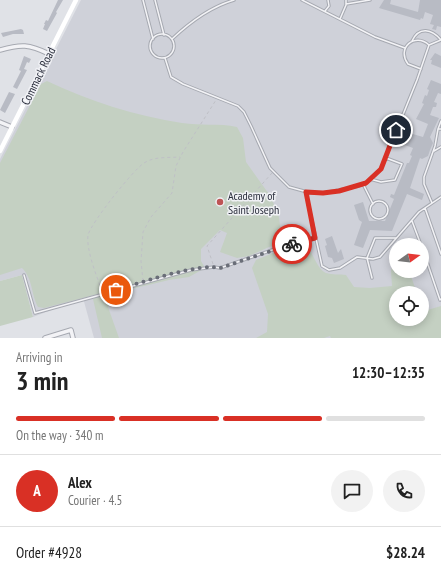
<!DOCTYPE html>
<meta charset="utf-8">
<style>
body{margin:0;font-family:"PT Sans Narrow",sans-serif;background:#f2f2f2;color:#222;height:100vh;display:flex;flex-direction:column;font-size:15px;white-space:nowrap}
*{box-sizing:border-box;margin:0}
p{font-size:13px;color:#767676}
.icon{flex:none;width:22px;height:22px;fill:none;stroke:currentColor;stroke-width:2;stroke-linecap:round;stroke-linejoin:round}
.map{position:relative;height:338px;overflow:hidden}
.details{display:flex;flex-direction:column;background:#fff;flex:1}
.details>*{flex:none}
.needle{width:26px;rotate:75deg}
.controls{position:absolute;left:389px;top:238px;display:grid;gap:8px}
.controls a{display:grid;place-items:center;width:40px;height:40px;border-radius:50%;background:#fff;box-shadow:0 2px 10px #0003;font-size:20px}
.pin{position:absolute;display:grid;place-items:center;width:34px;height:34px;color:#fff;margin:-17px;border:2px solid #fff;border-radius:50%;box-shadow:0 1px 4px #0007}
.courier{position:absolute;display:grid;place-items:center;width:40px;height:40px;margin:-20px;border:3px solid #d93025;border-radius:50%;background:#fff;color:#222;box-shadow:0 1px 5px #0007}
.overview em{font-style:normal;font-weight:700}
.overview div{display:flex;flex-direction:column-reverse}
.overview{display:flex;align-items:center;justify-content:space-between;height:68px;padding:0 16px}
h1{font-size:26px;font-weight:700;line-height:30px}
.bar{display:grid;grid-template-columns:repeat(4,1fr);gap:6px 4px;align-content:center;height:48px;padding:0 16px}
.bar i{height:5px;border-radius:3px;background:#e0e0e0}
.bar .on{background:#d93025}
.bar p{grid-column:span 4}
.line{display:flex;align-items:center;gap:10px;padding:0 16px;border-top:1px solid #e0e0e0}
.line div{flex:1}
.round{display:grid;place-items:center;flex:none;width:42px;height:42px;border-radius:21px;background:#f2f2f2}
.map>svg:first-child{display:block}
.built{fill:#cfd1d9;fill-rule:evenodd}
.green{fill:#c4d0c2}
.building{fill:#b8bbc4}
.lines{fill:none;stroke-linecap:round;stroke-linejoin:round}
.lane-casing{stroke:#a6a9b1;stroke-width:3.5}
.street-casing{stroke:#a6a9b1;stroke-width:5.5}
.path{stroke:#bfc0c6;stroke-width:1;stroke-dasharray:3 3;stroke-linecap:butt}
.lane{stroke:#f3f3f6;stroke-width:1.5}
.street{stroke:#f3f3f6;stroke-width:3.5}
.secondary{stroke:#fff;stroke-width:4.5}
.done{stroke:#6a6e78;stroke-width:4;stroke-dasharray:0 7.2}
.route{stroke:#d93025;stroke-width:5}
.poi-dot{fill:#be5455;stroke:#f0f1f5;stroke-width:1.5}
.labels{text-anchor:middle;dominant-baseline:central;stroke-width:3;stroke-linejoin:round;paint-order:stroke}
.street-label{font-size:12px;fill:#2b2f3d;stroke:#f0f1f5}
.poi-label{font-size:12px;fill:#2b2f3d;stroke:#f0f1f5;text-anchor:start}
</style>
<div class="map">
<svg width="441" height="338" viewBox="0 0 441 338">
<rect width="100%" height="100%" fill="#e0e2e7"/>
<path class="built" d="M81 0H441V310L422 315V293H396V319L335 338H94L83 298 33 317 22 275 0 281V159ZM396 245H422V271H396Z"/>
<path class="green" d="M47 81C89 101 136 116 182 123 200 126 219 123 237 127L243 138 246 162 271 197 279 217 281 234 278 243 249 256 237 258 220 252 227 233 220 230 201 249V261L205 268 189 277 169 280 115 293 108 307 119 338H102L93 299 102 293 44 308 38 307C31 294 33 279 22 268L0 275V163L41 84Z
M295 244 307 246C313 253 317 269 326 273 332 275 340 274 346 275L354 287 370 288 392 286 391 271 396 253V271H409L417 293H396V319H422V306L424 311 441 306V338H331L330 336 324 338H256L267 332 268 314 252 268 256 260Z
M22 275 33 317 0 326V281Z"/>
<path class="building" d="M58 0H63L56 12 57 13 47 31 43 29 45 24H44L46 20 48 21Z
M384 0H391L390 4 418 12 420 0H441V27L437 26 436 30 432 29 434 25 430 24 433 15 425 12 423 19 421 18 420 20 379 8Z
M21 29 23 30 24 34H13L3 37 1 33Z
M435 53 441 56V68L431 64 432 60H430Z
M24 56 31 59 29 63 27 62 24 69 27 70 17 89 13 87 21 71 19 70Z
M431 80 441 84V94L438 93 434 102 437 103 436 107H433L430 115 439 118 430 137 433 143 430 150 428 156 422 159 420 158 410 188 424 194 422 200 407 194 392 231 370 230 363 248 354 245 362 222 359 220 354 205 363 202 369 221H385L394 199 390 197 391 194 394 195 407 163H409L412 156 410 155 413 148 402 144 406 132 423 137 428 124 416 119 424 104 422 103 425 95 427 96 429 90 427 89Z
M9 92 15 94 5 113 0 110Z
M332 236 338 253 341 249 344 259 334 263 332 258 328 257 325 246 327 245 325 239Z"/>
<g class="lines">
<g class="lane-casing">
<path id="lane" d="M143 0 153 39
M155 0 164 35
M302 0 375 37 405 48
M346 4 370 0
M325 11 329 6 328 0
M340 19 346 5V0
M150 46a12 12 0 1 1 24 0a12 12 0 1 1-24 0Z
M172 39C190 22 210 7 234 0
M412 41C419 26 432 29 441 40
M429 45 441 40
M165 58 171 77 183 84 238 106 244 112 251 126 270 168 289 187 311 193H323L359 186 366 183 381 169 417 80 429 45
M421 69 408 64C396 48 415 32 429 45
M441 121 438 129H441
M434 151 441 147
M370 179 381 182 395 180 402 164 386 158
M363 184 373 204
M306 193 322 266 329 270 340 268 357 257 373 259 380 257 419 212 441 197
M370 210a9 9 0 1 1 18 0a9 9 0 1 1-18 0Z
M432 203 424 184V177L435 146 438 129
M425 208 441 254
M412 221 421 245
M422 247 440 300 441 299
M24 275 35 313 191 270 214 267 220 268 278 248 315 238
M372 278 367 258 375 238H396"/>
</g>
<g class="street-casing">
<path id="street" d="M0 50C21 44 29 44 49 54
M0 122 12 127
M45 338 71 330 73 338"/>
</g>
<path class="path" d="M213 264 207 246 272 173
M143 281 141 261 143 232 151 217 172 193 176 166 183 152 216 100
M102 291C97 277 86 250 88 235 91 223 133 170 144 163 155 156 168 158 180 157"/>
<use href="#lane" class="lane"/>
<use href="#street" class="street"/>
<path class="secondary" d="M0 151 76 0"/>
</g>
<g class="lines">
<path class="done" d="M116 290C140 283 198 263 220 268L292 244"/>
<path class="route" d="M292 244 315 238 306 192 323 193 339 191 366 183 381 169 396 130"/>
</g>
<circle class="poi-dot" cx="220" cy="202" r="4"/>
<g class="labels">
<g class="street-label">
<text transform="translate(38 76) rotate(-64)">Commack Road</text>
</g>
<g class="poi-label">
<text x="228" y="195">Academy of<tspan x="228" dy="14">Saint Joseph</tspan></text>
</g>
</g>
</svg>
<div class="controls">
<a><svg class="needle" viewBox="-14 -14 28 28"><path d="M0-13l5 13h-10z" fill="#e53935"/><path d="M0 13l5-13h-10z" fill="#767676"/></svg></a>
<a><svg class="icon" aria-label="locate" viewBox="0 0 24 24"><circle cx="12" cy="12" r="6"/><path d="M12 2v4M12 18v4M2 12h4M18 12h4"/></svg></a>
</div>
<div class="pin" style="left:116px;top:290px;background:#ea580c"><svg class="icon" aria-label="bag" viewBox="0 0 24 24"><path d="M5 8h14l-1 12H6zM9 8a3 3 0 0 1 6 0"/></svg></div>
<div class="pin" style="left:396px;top:130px;background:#1f2937"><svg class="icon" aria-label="home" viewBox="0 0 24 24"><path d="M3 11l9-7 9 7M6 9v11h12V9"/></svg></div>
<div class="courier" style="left:292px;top:244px"><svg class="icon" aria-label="bike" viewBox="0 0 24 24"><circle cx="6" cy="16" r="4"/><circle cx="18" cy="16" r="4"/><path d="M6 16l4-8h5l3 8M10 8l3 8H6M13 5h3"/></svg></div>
</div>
<section class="details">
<div class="overview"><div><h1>3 min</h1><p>Arriving in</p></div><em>12:30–12:35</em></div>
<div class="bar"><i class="on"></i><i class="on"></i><i class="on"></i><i></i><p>On the way · 340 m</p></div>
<div class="line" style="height:72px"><b class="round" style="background:#d93025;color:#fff">A</b><div><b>Alex</b><p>Courier · 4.5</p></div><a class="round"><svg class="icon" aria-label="chat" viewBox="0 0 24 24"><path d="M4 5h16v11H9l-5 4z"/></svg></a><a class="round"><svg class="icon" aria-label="phone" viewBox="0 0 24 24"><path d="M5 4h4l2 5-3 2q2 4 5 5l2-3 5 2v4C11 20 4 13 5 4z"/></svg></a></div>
<div class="line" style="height:52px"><div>Order #4928</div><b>$28.24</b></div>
</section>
